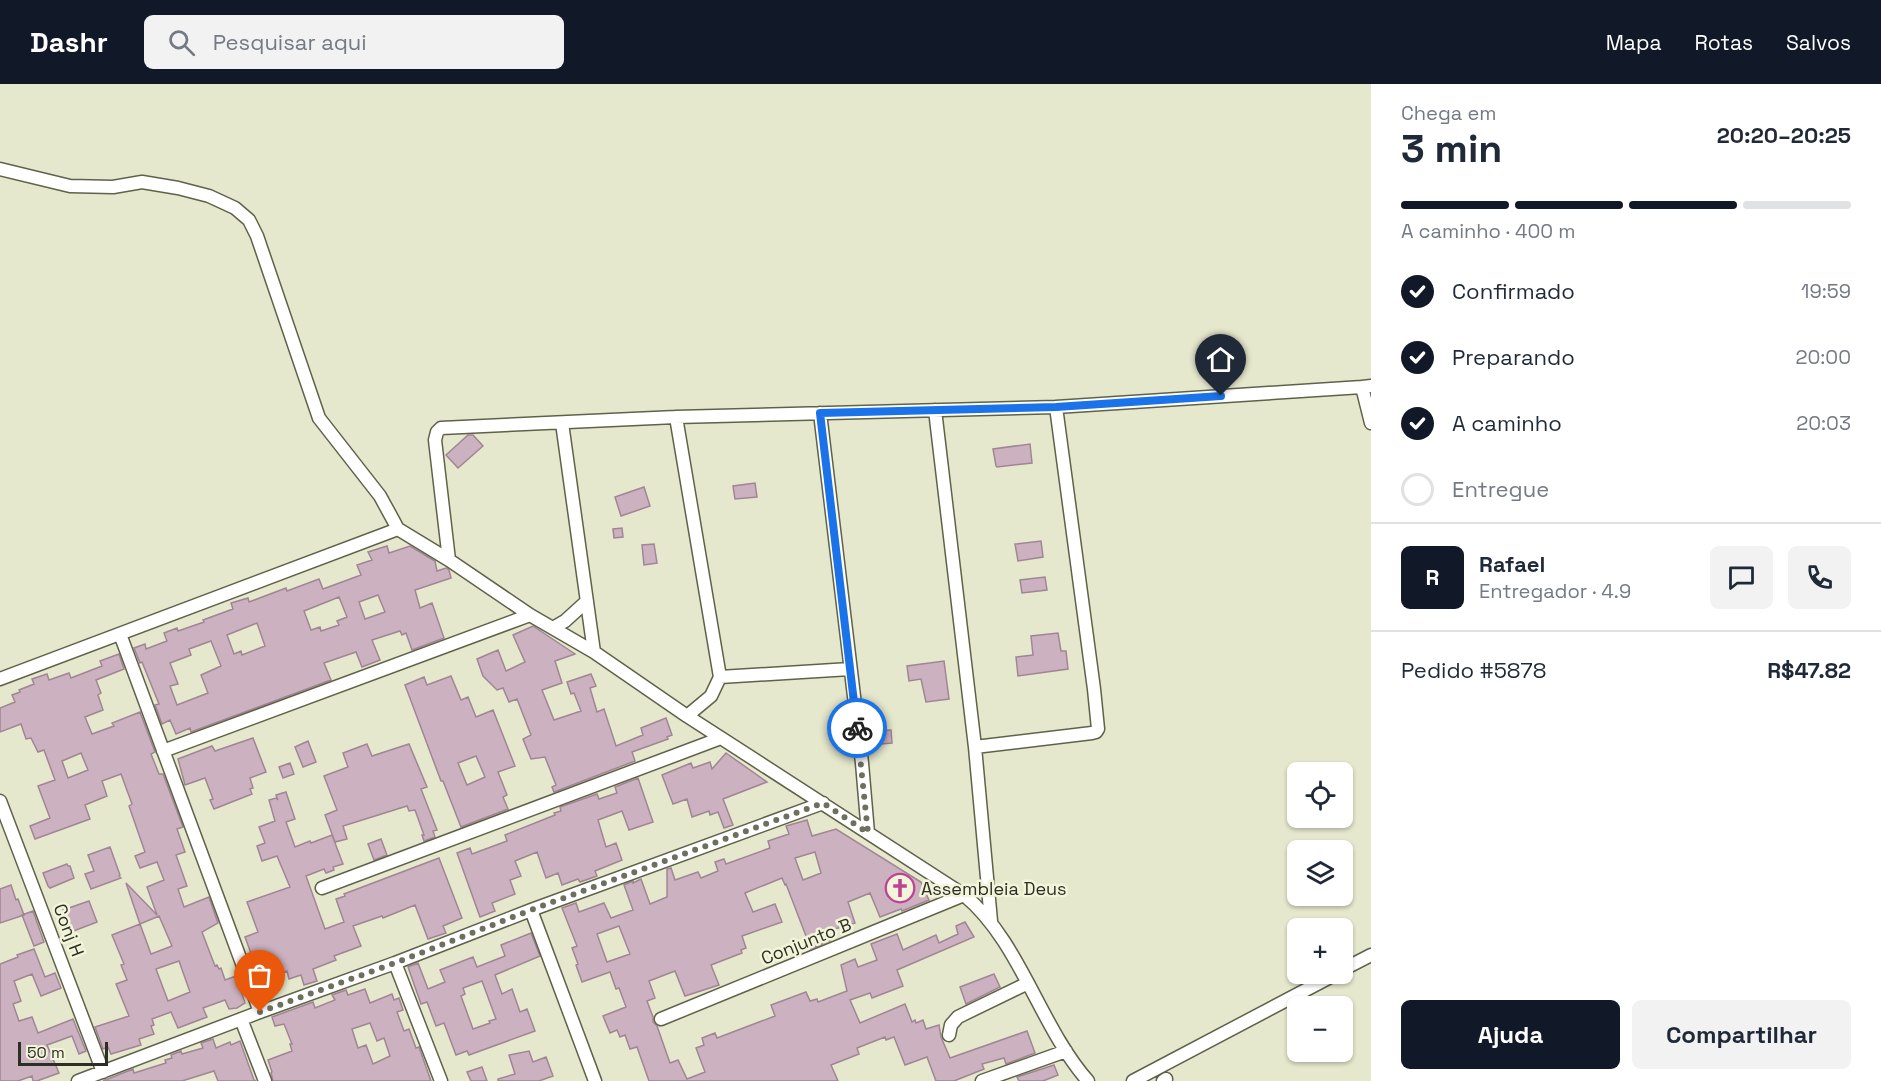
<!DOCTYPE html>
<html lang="pt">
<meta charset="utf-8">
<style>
body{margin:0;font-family:"Space Grotesk",sans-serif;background:#f2f2f3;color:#1f2937;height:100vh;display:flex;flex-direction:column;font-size:22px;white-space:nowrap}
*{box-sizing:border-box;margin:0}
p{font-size:20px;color:#747a83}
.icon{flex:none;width:33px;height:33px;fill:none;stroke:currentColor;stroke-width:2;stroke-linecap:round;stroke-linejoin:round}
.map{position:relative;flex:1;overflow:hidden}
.details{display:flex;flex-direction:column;background:#fff;width:510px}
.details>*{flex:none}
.fabs{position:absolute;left:1287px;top:678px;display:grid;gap:12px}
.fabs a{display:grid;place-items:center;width:66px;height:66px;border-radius:9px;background:#fff;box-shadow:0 2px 4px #0004;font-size:30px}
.scale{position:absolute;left:18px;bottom:15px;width:90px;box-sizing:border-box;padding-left:6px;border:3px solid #2d2f24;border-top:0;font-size:16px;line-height:21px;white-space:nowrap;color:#2d2f24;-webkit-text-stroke:4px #f2f5d9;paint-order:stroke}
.pin{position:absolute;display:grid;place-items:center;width:51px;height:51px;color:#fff;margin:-62px -26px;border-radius:50% 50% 50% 0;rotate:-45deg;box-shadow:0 0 6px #0007}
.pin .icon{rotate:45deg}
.courier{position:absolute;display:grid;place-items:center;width:60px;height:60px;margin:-30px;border:4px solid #1a73e8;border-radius:50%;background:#fff;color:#222;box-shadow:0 2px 8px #0007}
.headline em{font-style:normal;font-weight:700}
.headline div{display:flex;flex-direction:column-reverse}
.headline{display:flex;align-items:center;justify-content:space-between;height:102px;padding:0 30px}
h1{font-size:39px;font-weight:700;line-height:45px}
.bar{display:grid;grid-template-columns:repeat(4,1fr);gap:9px 6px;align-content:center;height:72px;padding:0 30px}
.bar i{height:8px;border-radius:4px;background:#e0e1e3}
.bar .current{background:#111827}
.bar p{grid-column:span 4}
.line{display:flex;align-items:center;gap:15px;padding:0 30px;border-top:2px solid #e0e1e3}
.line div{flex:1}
.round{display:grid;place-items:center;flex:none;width:63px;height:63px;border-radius:9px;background:#f2f2f3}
ol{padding:0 30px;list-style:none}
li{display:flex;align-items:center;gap:18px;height:66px}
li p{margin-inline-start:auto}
li .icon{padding:6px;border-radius:50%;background:#111827;color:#fff;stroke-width:4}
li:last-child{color:#747a83}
li i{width:33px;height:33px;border:3px solid #e0e1e3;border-radius:50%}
.button{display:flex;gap:12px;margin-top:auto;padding:12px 30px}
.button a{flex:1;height:69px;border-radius:9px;background:#111827;color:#fff;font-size:24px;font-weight:700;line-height:69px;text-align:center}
.button a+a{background:#f2f2f3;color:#1f2937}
header{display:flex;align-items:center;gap:36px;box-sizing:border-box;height:84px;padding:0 30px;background:#111827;color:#fff}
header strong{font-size:28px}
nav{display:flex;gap:33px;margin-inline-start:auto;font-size:21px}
.search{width:420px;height:54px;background:#f2f2f3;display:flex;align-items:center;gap:15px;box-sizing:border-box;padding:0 21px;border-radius:9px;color:#747a83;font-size:22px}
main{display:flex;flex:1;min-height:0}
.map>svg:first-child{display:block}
.building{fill:#ccb1c0;stroke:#a08695;stroke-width:1.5;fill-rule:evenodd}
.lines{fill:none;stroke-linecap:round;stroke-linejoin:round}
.minor-casing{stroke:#5f6249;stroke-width:15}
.minor{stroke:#fff;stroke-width:12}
.done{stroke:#6d705f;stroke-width:6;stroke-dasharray:0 10.8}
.route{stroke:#1a73e8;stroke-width:8}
.labels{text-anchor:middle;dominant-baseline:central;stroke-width:5;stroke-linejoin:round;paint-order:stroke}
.poi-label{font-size:18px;fill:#2d2f24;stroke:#f2f5d9;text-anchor:start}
.street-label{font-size:18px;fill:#2d2f24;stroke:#f2f5d9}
</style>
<header>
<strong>Dashr</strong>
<div class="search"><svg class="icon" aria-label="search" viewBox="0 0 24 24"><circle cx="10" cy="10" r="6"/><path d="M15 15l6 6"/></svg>Pesquisar aqui</div>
<nav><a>Mapa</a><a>Rotas</a><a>Salvos</a></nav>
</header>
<main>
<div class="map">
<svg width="1371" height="997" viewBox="0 0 1371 997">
<rect width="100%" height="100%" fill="#e5e8cc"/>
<path class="building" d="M468 351H473L483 362 458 384 446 371Z
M1030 360 1032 379 997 383 996 382 993 365Z
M755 399 757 413 735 415 733 402Z
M644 403 650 422 621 432 615 413Z
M622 444 623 453 614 454 613 445Z
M1041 457 1043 473 1018 477 1015 460Z
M654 460 657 479 644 481 642 461Z
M387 462 389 469 410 462 435 477 437 487 446 484 449 486 451 494 415 506 420 524 432 519 444 554 412 566 406 549 402 551 400 547 372 556 380 576 362 583 356 568 324 579 331 596 191 648 190 644 176 650 170 636 162 640 155 621 159 620 142 578 140 579 134 564 145 560 146 565 167 557 164 549 177 544 178 547 204 538 203 536 233 525 231 519 248 514 249 518 286 504 287 507 319 495 323 505 361 491 357 481 372 476 368 468ZM378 511 385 528 365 535 359 518ZM339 513 347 533 337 537 339 541 321 547 320 543 311 546 304 527ZM257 539 265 562 242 571 241 567 234 570 227 551ZM211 557 221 582 201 591 208 609 177 621 170 602 178 600 170 579 191 571 189 565Z
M1045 493 1047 506 1022 509 1020 496Z
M533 542 575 570 555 577 562 599 542 606 554 636 581 627 574 609 571 610 567 598 591 590 596 602 590 604 597 628 604 625 616 662 643 651 641 644 666 634 672 651 667 653 668 655 632 668 635 677 554 708 552 703 556 701 545 673 531 675 523 655 531 651 517 615 509 618 503 604 497 606 483 592 477 575 498 566 506 587 525 578 513 551Z
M1058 549 1061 567H1066L1068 585 1018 592 1016 573 1033 571 1031 552Z
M119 570 124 585 96 596 101 609 98 611 103 626 85 633 92 650 114 642 112 639 140 628 155 668 151 670 159 690H163L183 743 177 745 185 768 176 771 187 802 178 805 184 823 209 813 218 839 202 848 215 882 217 881 219 885 221 884 225 896 236 892 245 919 237 924 229 925 225 916 203 924 207 933 178 944 171 928 152 935 154 941 151 942 154 950 139 955 141 961 111 970 108 963 103 965 95 943 129 932 116 900 127 896 121 881 124 880 112 851 140 840 151 870 172 862 159 832 140 840 126 799 157 831 147 803 164 796 157 778 140 784 135 772 145 768 129 722 132 720 121 690 102 697 107 712 85 721 90 735 35 755 30 742 50 734 38 702 55 696 44 666 38 668 31 654 26 655 21 640 0 648V624L15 618 12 611 20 608 19 606 34 600 32 595 47 590 49 596 69 589 71 594 102 582 100 577ZM81 669 88 686 68 694 62 677ZM179 877 190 908 168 917 156 885Z
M944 577 949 615 926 618 921 595 909 597 907 582Z
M451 592 461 616 468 613 476 633 493 626 515 682 498 688 507 711 503 713 508 725 461 743 443 697H441L405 601 424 593 427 601ZM476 672 485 693 467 701 458 679Z
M891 646 892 659 881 660 879 647Z
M253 654 266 688 250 694 253 704 250 705 252 710 214 725 210 716 213 715 205 694 185 701 178 675 212 662 215 667Z
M308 657 316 678 303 683 295 663Z
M367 660 372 672 409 660 427 703 421 705 437 746 433 747 435 753 424 757 422 751H424L415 726 409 727 407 722 343 742 347 755 335 758 325 731 337 726 324 692 348 683 343 669Z
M726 669 767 698 723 715 733 741 724 744 718 728 710 731 709 727 692 733 687 715 673 720 662 691 691 679 693 684 710 678 712 685Z
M290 679 294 690 283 694 279 683Z
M638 694 653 738 629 746 622 727 598 736 606 763 616 759 622 776 595 787 597 792 580 798 578 795 562 801 558 789 546 794 537 768 515 777 521 792 510 796 515 810 492 819 495 827 480 833 457 769 470 764 472 770 507 757 505 751 555 731 554 729 561 727 560 723 597 710 599 715 617 709 615 703Z
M286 708 295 735 286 738 295 763 310 757 311 759 332 751 343 780 333 783 334 786 326 789 324 785 306 792 325 845 344 838 336 815 345 812 344 810 439 774 462 834 443 842 446 849 428 855 415 821 383 834 382 832 353 842 361 862 334 872 336 876 313 885 317 897 304 901 301 891 289 895 287 887 261 897 245 853 258 848 247 818 290 803 277 772 262 777 257 762 265 759 259 743 275 737 269 716 276 714 278 716 276 711Z
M807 736 812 752 836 745 921 798 929 816 902 827 901 825 880 833 870 809 848 818 855 839 828 847 831 856 811 865 786 800 785 801 782 794 745 809 753 828 775 820 782 838 742 852 746 864 741 866 742 869 711 881 719 901 685 912 675 887 649 897 655 914 647 917 653 933V938L657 942 670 979 678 976 687 995 705 988 696 964 704 961 702 954 715 949 717 954 775 932 771 921 806 908 810 917 817 915 818 918 847 907 841 881 855 875 858 883 877 876 871 860 897 850 903 866 936 851 939 859 958 850 956 842 965 838 974 853 897 886 903 902 872 914 870 909 850 916 860 939 905 920 912 938 915 936 916 939 923 936 926 945 939 941 941 953 950 974 1027 947 1035 969 1006 980 1004 974 982 980 984 985 954 997H936L927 973 905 981 894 953 886 956 885 953 857 964 859 970 831 981 838 997H649L637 963 630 965 625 951 620 953 617 946 610 949 603 932 626 923 619 904 616 905 610 888 582 898 576 881 578 880 572 864 577 862 562 824 576 819 579 828 604 819 611 834 633 826 624 801 633 797V799L641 795 650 820 667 813V785L671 784 675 796 698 788 701 794 718 787 715 778 724 775 726 780 770 764 768 757 789 750 786 742ZM815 768 821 789 803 796 795 774ZM619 842 630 870 607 878 597 850Z
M381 755 387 771 374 776 368 760Z
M110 763 120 791 119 792 121 794 91 805 85 790 94 787 88 771Z
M67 780 68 782H70L74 794 50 804 48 802 43 789Z
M11 801 16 816 18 815 24 831 0 839V805Z
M89 817 97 838 71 848 63 826Z
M33 827 44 858 34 862 22 831Z
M531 849 540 872 495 891 502 910 512 905 520 928 527 925 535 947 469 971 467 967 456 971 444 939 436 942 427 918 421 920 408 883 418 879 428 905 445 898 440 886 473 873 477 883 505 872 501 861ZM482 897 496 935 489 937 490 939 473 945 461 912 465 910 463 904Z
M34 865 45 893 55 889 61 904 41 912 32 890 14 897 21 917 13 920 19 937 32 933 38 949 73 935 86 967 79 970 72 952 47 961 59 989 37 997H33L32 992 18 997H0V880L18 873 17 871Z
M994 890 1000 903 966 920 960 903Z
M365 905 370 919 392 910 394 916 399 914 403 926 397 928 404 947 409 945 416 964 419 963 431 997H273L271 989 272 988 268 976 292 967 290 960H292L284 940 275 942 272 933 313 918 315 924 335 916 332 911 346 906 348 911ZM370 939 377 957 384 954 390 972 373 980 366 961 358 964 352 945Z
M213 955 216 964 230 958 231 961 240 957 254 996 256 997H218L214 987 182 997H103L133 985 134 989 166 979 165 976 172 974 171 971 181 967 182 970 203 964 201 959Z
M529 967 533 978 546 973 553 992 539 997H498V995L515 990 509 971Z
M1054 981 1058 991 1043 997H1019L1017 993Z
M482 983 487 997H471L467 988Z"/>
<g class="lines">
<g class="minor-casing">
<path id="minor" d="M0 85 70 102 113 103 142 98 178 104 209 112 235 124 249 136 257 152 319 334 380 412 398 445 449 476 530 531 594 568 687 632 964 811C1020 857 1040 943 1088 997
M1371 302 1362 303 1371 339
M935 326 975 663 991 837
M820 329 862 679 868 749
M676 333 720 593 711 612 687 632
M562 339 594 568
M449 476 435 356 437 348 441 344 676 333 1056 323 1362 303
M553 544 565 537 587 517
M120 550 260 928
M720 593 850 585
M0 595 398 445
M975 663 1092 649 1096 648 1098 645 1094 605 1056 323
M163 667 530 531
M0 717 103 988
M322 804 721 654
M531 826 595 997
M395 879 441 997
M1342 886 1371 871
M241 935 265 997
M661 935 964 811
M949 951 951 941 958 933 1028 899
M78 997 260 928 395 879 531 826 823 719
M982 997 1066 967
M1133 997 1336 890
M1163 997 1166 995"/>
</g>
<use href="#minor" class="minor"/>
</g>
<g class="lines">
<path class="done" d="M260 928 395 879 531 826 823 719 868 749 857 644"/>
<path class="route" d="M857 644 820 329 1056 323 1221 312"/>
</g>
<defs>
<g id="church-ring" transform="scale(1.5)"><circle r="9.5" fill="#f2f5d9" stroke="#bf4394" stroke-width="1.5"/><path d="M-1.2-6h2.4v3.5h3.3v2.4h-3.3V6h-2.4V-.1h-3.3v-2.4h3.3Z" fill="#bf4394"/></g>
</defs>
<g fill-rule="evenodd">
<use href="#church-ring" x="900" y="804"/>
</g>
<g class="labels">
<g class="poi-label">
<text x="921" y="804">Assembleia Deus</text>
</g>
<g class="street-label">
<text transform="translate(69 846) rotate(69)">Conj H</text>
<text transform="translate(806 857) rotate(-22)">Conjunto B</text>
</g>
</g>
</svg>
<div class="fabs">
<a><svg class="icon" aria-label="locate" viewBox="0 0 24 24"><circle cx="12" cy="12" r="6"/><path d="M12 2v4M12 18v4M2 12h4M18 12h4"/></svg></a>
<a><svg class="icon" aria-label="layers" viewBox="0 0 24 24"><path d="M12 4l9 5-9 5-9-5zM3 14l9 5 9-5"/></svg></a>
<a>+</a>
<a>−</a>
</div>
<div class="scale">50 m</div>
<div class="pin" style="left:260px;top:928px;background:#ea580c"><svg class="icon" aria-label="bag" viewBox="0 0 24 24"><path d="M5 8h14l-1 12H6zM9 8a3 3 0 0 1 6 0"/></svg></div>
<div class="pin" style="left:1221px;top:312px;background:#1f2937"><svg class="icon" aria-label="home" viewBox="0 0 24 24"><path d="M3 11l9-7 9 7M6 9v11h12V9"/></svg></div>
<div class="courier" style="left:857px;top:644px"><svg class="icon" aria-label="bike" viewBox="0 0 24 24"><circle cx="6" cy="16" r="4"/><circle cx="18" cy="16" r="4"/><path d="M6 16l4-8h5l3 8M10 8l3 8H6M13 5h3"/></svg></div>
</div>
<section class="details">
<div class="headline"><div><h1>3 min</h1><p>Chega em</p></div><em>20:20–20:25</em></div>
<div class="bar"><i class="current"></i><i class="current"></i><i class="current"></i><i></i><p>A caminho · 400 m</p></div>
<ol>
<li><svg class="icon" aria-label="check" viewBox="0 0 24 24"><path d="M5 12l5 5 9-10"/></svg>Confirmado<p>19:59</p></li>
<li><svg class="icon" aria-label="check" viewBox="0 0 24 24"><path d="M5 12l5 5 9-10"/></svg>Preparando<p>20:00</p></li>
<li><svg class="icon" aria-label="check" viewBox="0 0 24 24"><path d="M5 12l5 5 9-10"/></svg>A caminho<p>20:03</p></li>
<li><i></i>Entregue</li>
</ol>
<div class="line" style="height:108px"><b class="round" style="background:#111827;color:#fff">R</b><div><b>Rafael</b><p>Entregador · 4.9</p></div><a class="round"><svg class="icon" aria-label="chat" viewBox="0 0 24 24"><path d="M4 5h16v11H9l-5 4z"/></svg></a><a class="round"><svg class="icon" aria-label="phone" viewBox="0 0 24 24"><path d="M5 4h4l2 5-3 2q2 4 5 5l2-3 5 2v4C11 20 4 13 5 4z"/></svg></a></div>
<div class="line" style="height:78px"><div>Pedido #5878</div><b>R$47.82</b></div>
<div class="button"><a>Ajuda</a><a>Compartilhar</a></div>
</section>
</main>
